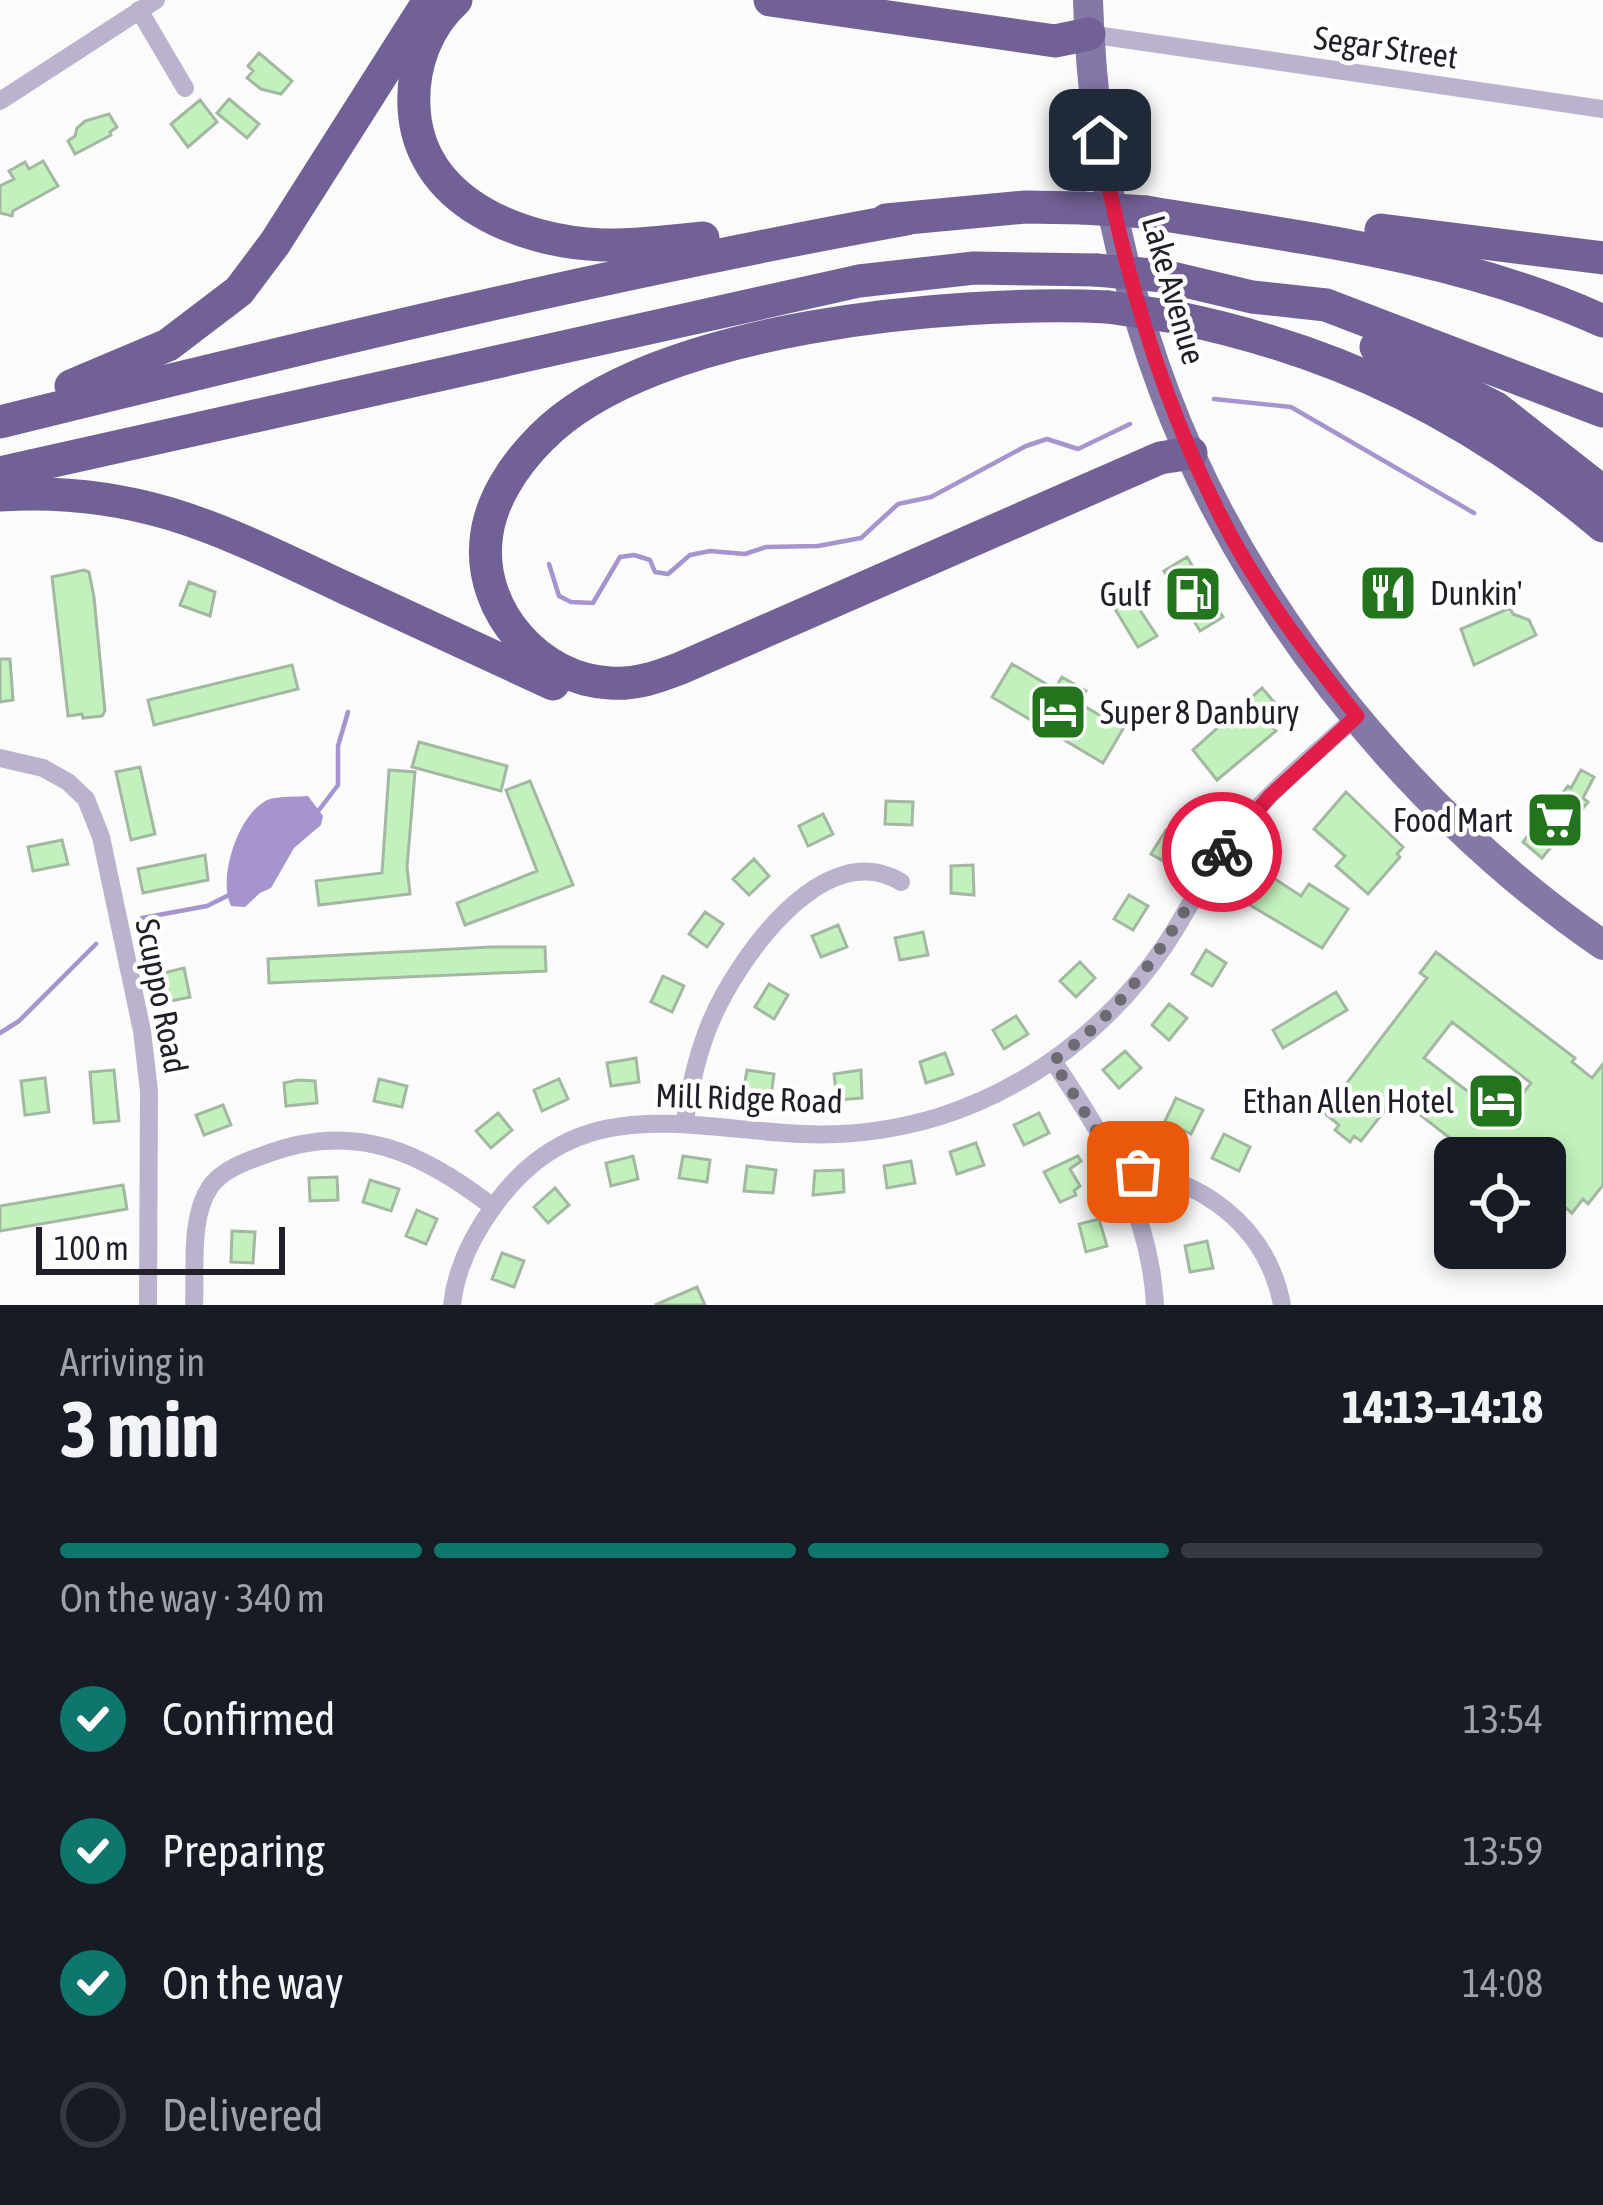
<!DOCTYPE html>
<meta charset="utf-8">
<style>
body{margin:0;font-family:"Asap Condensed",sans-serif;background:#20242c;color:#f1f3f6;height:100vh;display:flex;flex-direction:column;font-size:45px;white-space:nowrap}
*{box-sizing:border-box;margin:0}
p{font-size:39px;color:#9ea1a6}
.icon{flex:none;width:66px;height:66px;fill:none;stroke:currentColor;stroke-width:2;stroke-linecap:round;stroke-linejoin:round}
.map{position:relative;height:1305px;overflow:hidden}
.side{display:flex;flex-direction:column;background:#171b24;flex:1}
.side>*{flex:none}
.controls{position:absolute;left:1434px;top:1137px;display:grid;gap:24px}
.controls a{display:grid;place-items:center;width:132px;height:132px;border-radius:18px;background:#171b24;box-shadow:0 6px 18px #0003;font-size:60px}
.scale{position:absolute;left:36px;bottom:30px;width:249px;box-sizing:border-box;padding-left:12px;border:6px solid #211e28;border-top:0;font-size:33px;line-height:42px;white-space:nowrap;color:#211e28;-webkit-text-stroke:9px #fff;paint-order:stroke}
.pin{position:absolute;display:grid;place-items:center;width:102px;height:102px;color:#fff;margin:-51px;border-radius:24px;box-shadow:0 6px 18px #0006}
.courier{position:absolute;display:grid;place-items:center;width:120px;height:120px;margin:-60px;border:9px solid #e11d48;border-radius:50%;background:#fff;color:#222;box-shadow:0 3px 15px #0007}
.headline em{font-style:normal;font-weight:700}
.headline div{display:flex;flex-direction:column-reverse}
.headline{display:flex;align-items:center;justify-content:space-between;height:204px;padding:0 60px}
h1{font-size:78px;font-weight:700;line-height:90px}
.bar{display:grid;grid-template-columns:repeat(4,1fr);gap:18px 12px;align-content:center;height:144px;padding:0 60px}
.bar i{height:15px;border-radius:9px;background:#363941}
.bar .on{background:#0f766e}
.bar p{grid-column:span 4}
ol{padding:0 60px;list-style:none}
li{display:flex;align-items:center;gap:36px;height:132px}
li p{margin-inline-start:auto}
li .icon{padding:12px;border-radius:50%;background:#0f766e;color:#fff;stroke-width:4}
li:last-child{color:#9ea1a6}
li i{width:66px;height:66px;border:6px solid #363941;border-radius:50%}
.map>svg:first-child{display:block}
.water{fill:#a594cd}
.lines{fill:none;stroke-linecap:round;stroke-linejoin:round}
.stream{stroke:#a594cd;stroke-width:4.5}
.building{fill:#c3f1bd;stroke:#a3b8a1;stroke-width:3;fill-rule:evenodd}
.street{stroke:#bbb3ce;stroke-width:18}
.primary{stroke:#8577a6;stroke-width:30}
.highway{stroke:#726196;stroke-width:33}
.highway-bridge{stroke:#726196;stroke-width:33}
.done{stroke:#6d6b72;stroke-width:12;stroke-dasharray:0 21.6}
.route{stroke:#e11d48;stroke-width:15}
.labels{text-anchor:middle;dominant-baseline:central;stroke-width:9;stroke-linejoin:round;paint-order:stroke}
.street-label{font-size:33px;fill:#211e28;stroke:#fff}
.poi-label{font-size:33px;fill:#211e28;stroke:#fff;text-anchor:end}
</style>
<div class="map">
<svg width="1603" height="1305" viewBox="0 0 1603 1305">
<rect width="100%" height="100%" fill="#fbfbfb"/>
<path class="water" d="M308 796 323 816 321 825 294 848 271 888 260 893 245 907 231 906C217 878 239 810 270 799 281 796 297 797 308 796Z"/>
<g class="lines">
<path class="stream" d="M1214 399 1291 407 1474 513
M549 564 559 596 571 602 593 603 620 557 634 555 650 560 655 572 668 574 690 555 710 551 745 554 766 547 818 546 861 538 898 504 931 497 1026 446 1047 439 1078 449 1130 424
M316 814 338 785V746L348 712
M142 918 207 906 229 895
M0 1033 19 1021 96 944"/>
</g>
<path class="building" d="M259 53 292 81 281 94 261 89 247 78 253 71 248 66Z
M229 99 259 124 247 138 217 113Z
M200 100 217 122 188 147 171 124Z
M109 114 117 127 110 132 111 135 75 154 68 141 75 136 77 128 85 121Z
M43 161 58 186 13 211 12 216 0 213V186L14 179 9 171 25 162 29 169Z
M1187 557 1223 617 1200 631 1164 571Z
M84 570 89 572 94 597 105 711 102 716 83 718 82 714 68 716 52 577Z
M1399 580 1406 594 1377 606 1371 592Z
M189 582 215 592 210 616 180 605Z
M1132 598 1157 636 1138 647 1115 609Z
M1510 608 1513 614 1529 620 1536 635 1474 665 1461 629Z
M0 659H10L13 700 0 702Z
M1012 664 1055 689 1062 677 1086 691 1079 703 1123 729 1103 763 992 697Z
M292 665 298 689 154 725 148 700Z
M1262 688 1286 716 1273 728 1276 731 1217 780 1193 750Z
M419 742 507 766 501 791 412 767Z
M140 767 155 834 131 840 116 772Z
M389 770 415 772 407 867 410 894 319 905 316 881 382 873Z
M1581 770 1594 777 1583 798 1588 802 1542 858 1523 842 1541 819 1536 815 1544 804 1550 809 1568 786 1571 788Z
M530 781 573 885 465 925 457 903 537 871 506 790Z
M1346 792 1403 847 1397 854 1400 857 1368 894 1336 866 1345 856 1314 829Z
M886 801 913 802 912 825 885 824Z
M823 814 833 834 808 846 799 826Z
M1166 830 1185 842 1170 865 1151 854Z
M62 840 68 864 33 871 28 847Z
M205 855 208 880 143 893 138 869Z
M754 859 769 876 749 895 733 879Z
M973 865 974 895 951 893V866Z
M1258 868 1301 896 1309 884 1348 909 1322 948 1250 905 1253 900 1242 893Z
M1129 895 1148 906 1133 930 1114 919Z
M705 912 723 924 707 947 689 934Z
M838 925 847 947 821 957 812 936Z
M923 932 928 955 900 960 895 938Z
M491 947H545L546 971 269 983 268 959Z
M1206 950 1226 963 1212 986 1192 974Z
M1436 952 1575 1058 1572 1062 1592 1078 1603 1064V1185L1588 1204 1583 1199 1572 1213 1561 1204 1545 1224V1158H1455V1176L1439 1164 1455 1142 1396 1096 1361 1141 1354 1136 1350 1142 1335 1130 1339 1125 1324 1113 1427 978 1420 973ZM1452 1022 1531 1083 1504 1119 1424 1058Z
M1080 962 1095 978 1076 997 1060 981Z
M184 968 190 997 166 1002 159 974Z
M663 976 684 986 672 1012 651 1002Z
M769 984 788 995 774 1019 755 1007Z
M1336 992 1347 1010 1283 1048 1273 1030Z
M1169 1004 1187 1018 1169 1040 1152 1025Z
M1016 1016 1028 1034 1004 1049 993 1030Z
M1125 1051 1141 1068 1119 1088 1103 1070Z
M945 1053 953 1074 926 1083 920 1062Z
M636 1058 639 1082 611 1086 607 1063Z
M114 1070 119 1121 94 1123 90 1072Z
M747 1070 774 1074 771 1096 743 1092Z
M861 1070 862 1098 837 1100 834 1074Z
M45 1078 49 1112 25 1115 21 1081Z
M379 1079 407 1086 402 1107 374 1101Z
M559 1079 568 1099 542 1111 534 1090Z
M298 1080 315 1081 317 1103 286 1106 284 1083Z
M1176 1098 1203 1110 1191 1134 1165 1121Z
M223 1105 231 1125 204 1135 196 1115Z
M498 1113 512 1130 491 1148 476 1131Z
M1039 1113 1049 1133 1024 1145 1014 1125Z
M1224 1134 1250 1147 1239 1171 1212 1158Z
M976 1143 984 1165 957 1174 950 1152Z
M633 1156 638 1179 611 1186 606 1163Z
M683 1156 710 1160 707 1182 679 1178Z
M1078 1156 1081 1161 1070 1169 1080 1186 1074 1191 1076 1195 1060 1202 1044 1172Z
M911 1161 915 1183 887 1188 884 1166Z
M747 1166 776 1170 773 1193 744 1191Z
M843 1170 844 1192 813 1195 815 1171Z
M337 1177 338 1200 310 1201 309 1178Z
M370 1180 399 1189 391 1211 363 1202Z
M123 1185 127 1209 0 1231V1206Z
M555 1188 569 1205 548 1223 534 1207Z
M417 1210 437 1219 426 1244 406 1236Z
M1099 1219 1107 1246 1086 1252 1079 1224Z
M232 1231 255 1232 253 1263 231 1262Z
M1207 1241 1213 1268 1190 1272 1185 1246Z
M502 1253 524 1261 514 1287 492 1279Z
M697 1287 705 1305H655Z"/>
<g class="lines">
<path class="street" d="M139 10 185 88
M1089 34 1603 109
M0 101 156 0
M0 758 43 768 68 782 86 799 101 837 142 1031 149 1091 148 1305
M1053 1061C1105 1137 1150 1211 1155 1305
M685 1121C690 1087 697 1054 711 1021 737 960 823 835 901 882
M1121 1171C1200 1175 1267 1226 1282 1305
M194 1305C196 1270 189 1218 210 1187 222 1170 244 1162 264 1155 354 1120 422 1152 493 1207
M452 1305C456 1268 472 1236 494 1206 577 1090 685 1129 803 1134 848 1136 895 1130 938 1117 1032 1087 1111 1026 1166 944 1189 909 1207 870 1233 836 1269 791 1315 754 1357 716"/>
<path class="primary" d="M1088 0C1093 175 1137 360 1220 515 1309 682 1447 838 1603 945"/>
<path class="highway" d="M456 0C426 27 412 67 414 107 418 202 521 242 602 245 636 246 670 241 703 238
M770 0 1055 41 1089 34
M1146 212C1302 238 1458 255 1603 321
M886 220 1025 207 1083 208
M1381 230 1603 258
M1164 276 1252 297 1326 305 1603 411
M1108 307C956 300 652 325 541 438 514 465 489 502 486 541 479 612 540 680 610 683 635 685 658 677 681 668L1160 458 1191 453
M1174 317C1341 351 1473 417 1603 526
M1376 347 1496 408 1603 492
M71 386 168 345 239 291 275 243 423 10
M0 422C300 348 602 274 906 219
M0 473 859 281 974 268 1096 270
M0 495C138 486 222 530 343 587 413 619 483 651 553 684"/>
<path class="highway-bridge" d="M1083 208 1146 212
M1096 270 1164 276
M1108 307 1174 317"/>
</g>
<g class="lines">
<path class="done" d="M1138 1172 1121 1171 1053 1061C1136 1001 1168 935 1222 852"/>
<path class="route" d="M1100 140C1123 268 1159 393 1217 509 1253 583 1305 652 1357 716L1270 796 1222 852"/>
</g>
<defs>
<g id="restaurant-square" transform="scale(3)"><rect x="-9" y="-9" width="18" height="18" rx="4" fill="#22741d" stroke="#fff"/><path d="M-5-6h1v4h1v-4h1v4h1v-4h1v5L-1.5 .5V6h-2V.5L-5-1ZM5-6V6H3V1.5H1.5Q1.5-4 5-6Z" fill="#fff"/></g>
<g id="fuel-square" transform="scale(3)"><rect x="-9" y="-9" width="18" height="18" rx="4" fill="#22741d" stroke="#fff"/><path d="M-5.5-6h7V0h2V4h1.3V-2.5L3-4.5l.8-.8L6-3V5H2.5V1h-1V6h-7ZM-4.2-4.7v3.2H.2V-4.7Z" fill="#fff"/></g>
<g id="hotel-square" transform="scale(3)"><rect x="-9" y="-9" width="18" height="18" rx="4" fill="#22741d" stroke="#fff"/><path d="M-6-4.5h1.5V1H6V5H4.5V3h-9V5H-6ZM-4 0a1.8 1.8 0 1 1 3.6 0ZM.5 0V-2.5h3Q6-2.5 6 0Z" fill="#fff"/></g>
<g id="supermarket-square" transform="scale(3)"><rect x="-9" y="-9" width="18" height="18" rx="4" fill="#22741d" stroke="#fff"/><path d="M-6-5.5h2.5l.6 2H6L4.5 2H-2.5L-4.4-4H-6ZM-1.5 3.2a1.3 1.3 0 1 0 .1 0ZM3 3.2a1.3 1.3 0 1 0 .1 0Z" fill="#fff"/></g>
</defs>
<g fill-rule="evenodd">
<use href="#restaurant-square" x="1388" y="593"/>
<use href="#fuel-square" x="1193" y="594"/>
<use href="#hotel-square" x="1058" y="712"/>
<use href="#supermarket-square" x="1555" y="820"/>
<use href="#hotel-square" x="1496" y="1101"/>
</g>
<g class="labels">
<g class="street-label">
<text transform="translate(1386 47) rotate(8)">Segar Street</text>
<text transform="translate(1174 290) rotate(74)">Lake Avenue</text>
<text transform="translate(162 996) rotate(79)">Scuppo Road</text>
<text transform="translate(749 1098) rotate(2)">Mill Ridge Road</text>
</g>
<g class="poi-label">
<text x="1430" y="593" text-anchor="start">Dunkin'</text>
<text x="1151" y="594">Gulf</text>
<text x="1100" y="712" text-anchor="start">Super 8 Danbury</text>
<text x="1513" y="820">Food Mart</text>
<text x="1454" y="1101">Ethan Allen Hotel</text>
</g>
</g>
</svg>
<div class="controls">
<a><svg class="icon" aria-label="locate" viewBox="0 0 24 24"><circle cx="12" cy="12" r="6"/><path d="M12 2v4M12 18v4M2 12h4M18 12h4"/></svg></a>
</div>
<div class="scale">100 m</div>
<div class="pin" style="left:1138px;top:1172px;background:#ea580c"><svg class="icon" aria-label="bag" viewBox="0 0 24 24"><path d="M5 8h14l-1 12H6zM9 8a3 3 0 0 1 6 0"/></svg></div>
<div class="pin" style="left:1100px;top:140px;background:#1f2937"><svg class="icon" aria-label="home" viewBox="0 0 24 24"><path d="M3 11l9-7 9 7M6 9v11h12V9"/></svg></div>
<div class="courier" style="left:1222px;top:852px"><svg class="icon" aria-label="bike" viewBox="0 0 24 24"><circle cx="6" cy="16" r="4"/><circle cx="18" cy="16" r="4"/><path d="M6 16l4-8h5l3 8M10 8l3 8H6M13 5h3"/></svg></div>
</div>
<section class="side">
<div class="headline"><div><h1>3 min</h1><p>Arriving in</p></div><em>14:13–14:18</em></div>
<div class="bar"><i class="on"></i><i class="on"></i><i class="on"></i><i></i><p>On the way · 340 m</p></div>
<ol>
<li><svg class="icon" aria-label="check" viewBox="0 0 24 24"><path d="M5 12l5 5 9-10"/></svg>Confirmed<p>13:54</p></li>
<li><svg class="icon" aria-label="check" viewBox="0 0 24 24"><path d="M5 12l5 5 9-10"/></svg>Preparing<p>13:59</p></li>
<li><svg class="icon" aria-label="check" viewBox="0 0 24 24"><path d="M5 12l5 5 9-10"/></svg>On the way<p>14:08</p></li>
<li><i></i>Delivered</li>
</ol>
</section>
